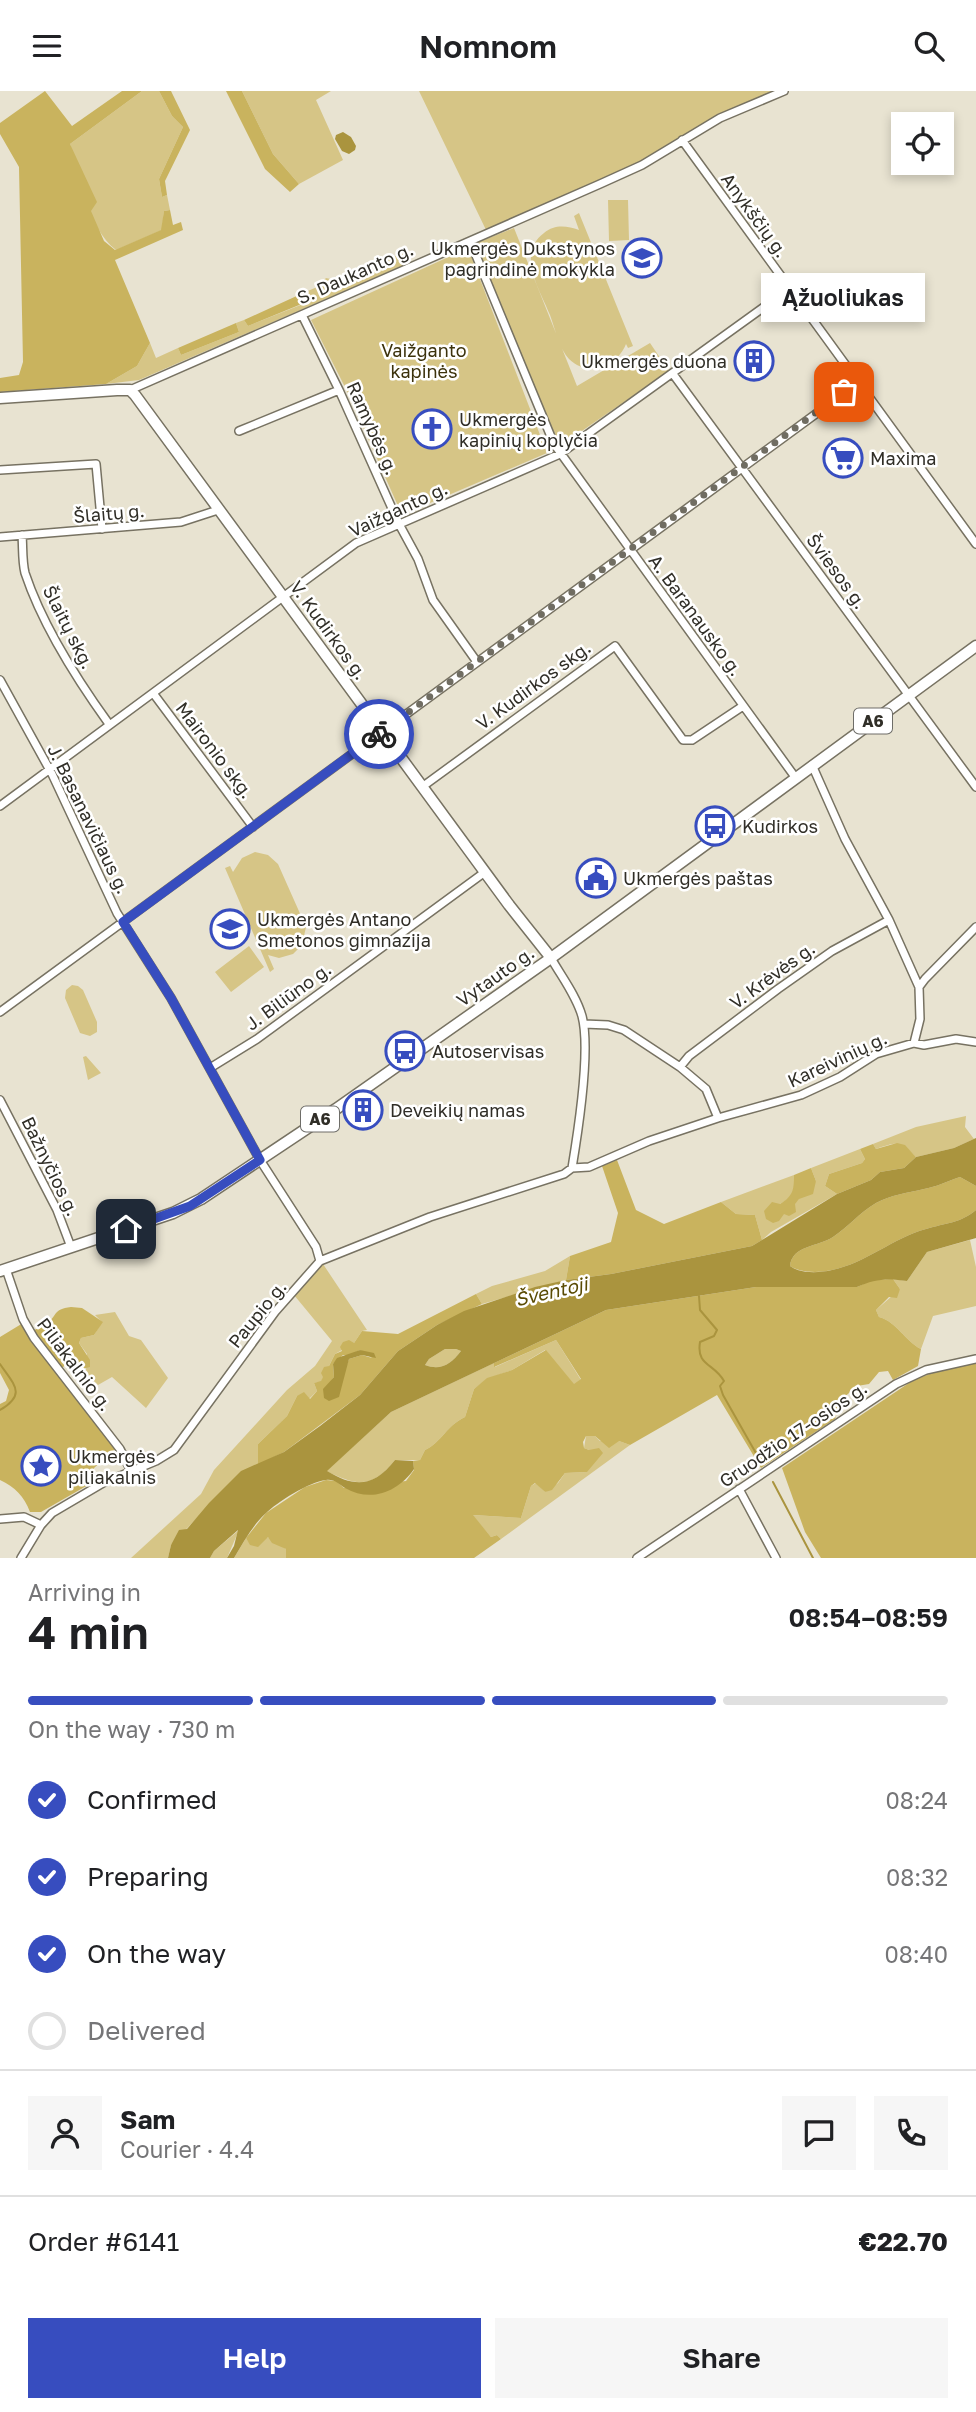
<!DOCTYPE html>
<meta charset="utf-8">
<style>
body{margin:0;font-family:"Golos Text",sans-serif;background:#f6f6f6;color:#202124;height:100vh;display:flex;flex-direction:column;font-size:26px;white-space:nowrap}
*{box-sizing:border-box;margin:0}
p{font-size:23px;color:#757577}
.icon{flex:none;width:38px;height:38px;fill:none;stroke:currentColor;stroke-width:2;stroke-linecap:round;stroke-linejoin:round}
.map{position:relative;height:1467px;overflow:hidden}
.drawer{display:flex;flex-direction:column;background:#fff;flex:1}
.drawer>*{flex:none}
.tools{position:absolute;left:891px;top:21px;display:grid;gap:14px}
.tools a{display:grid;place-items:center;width:63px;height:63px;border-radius:0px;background:#fff;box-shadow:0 4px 10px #0003;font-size:35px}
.pin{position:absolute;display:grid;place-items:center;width:60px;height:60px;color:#fff;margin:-30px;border-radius:14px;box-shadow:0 4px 10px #0006}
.courier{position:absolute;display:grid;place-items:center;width:70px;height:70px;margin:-35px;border:5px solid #374dbf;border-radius:50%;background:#fff;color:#222;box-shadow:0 2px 9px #0007}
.bubble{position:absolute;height:49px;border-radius:0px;background:#fff;box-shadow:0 4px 10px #0003;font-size:23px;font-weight:600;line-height:49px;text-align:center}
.summary em{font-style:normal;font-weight:600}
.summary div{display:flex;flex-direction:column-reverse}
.summary{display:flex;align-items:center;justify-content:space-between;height:119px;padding:0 28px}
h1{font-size:46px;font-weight:600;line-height:52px}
.bar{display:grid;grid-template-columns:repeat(4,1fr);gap:10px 7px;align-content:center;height:84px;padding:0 28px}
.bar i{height:9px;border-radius:5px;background:#e0e0e0}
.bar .active{background:#374dbf}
.bar p{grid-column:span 4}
.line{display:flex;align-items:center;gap:18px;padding:0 28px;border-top:2px solid #e0e0e0}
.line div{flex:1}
.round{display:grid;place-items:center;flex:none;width:74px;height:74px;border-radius:0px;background:#f6f6f6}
ol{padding:0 28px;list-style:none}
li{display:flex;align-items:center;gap:21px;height:77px}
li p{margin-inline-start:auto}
li .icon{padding:7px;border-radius:50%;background:#374dbf;color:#fff;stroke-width:4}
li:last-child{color:#757577}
li i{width:38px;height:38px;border:4px solid #e0e0e0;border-radius:50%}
.primary-button{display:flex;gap:14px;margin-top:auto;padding:14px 28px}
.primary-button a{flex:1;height:80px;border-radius:0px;background:#374dbf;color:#fff;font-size:28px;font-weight:600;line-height:80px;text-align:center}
.primary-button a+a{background:#f6f6f6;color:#202124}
header{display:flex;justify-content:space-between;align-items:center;height:91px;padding:0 28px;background:#fff;font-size:32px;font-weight:600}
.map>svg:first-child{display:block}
.green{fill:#d6c586}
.forest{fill:#c9b35e;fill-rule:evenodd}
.water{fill:#aa943e;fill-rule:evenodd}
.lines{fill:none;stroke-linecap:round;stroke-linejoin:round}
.stream{stroke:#aa943e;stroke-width:2}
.street-casing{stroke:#777262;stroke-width:10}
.secondary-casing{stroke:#777262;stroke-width:13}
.primary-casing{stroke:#777262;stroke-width:13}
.street{stroke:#fff;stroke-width:7}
.secondary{stroke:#fff;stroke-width:10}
.primary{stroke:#fff;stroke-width:10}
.done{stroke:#706d62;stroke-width:7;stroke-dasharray:0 12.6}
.route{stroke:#374dbf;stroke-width:9}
.labels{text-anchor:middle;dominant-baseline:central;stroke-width:5;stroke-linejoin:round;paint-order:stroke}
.shield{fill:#fff;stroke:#6e6d68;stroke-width:2}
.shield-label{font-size:16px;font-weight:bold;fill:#302e27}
.street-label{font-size:18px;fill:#302e27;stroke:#fff}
.poi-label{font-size:18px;fill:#302e27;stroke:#fff;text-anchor:start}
.park-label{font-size:18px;fill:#3c320c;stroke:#fff}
.water-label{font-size:19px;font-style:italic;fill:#5a4b04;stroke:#fff}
</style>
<header><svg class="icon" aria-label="menu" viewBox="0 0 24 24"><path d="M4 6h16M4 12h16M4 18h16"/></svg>Nomnom<svg class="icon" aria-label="search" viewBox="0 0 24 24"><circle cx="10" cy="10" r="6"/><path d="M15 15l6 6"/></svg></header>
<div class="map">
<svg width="976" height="1467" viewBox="0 0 976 1467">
<rect width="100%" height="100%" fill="#e8e3d1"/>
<path class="green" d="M142 0H159L172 25 183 36 159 88 162 106 167 104 170 119 164 120 162 139 116 159C87 136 80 87 70 53Z
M242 0H331L316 9 343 69 299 93 273 63Z
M419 0H784L720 27 642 74 487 141Z
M608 109H628L629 149 609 150Z
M579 122 633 255 628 257 626 253C617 276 588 287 569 268 560 259 555 238 550 224 540 199 516 163 544 142 555 133 567 135 579 139L574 125Z
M514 137 577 295 650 252 669 280 560 355 476 158 479 151Z
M468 157 547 362 402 424 347 300 311 229Z
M402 162 407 173 139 289 106 293 137 275 150 252 156 267 178 257 181 264 239 241 236 232 244 229 248 235 303 213 301 203 317 196 326 187 344 191Z
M255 761 268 764 278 773 306 836 302 854 293 863 279 867 268 864 274 878 270 881 225 777 230 775 233 781 242 767Z
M249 855 264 876 231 901 215 881Z
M72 894 78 895 83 899 97 931V941L90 945 80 942 65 907 66 899Z
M86 965 101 982 88 989 83 966Z
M966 1025 965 1036 974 1048 954 1057 916 1066C900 1049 897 1051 876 1058L873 1053 916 1036Z
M860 1058 865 1068 862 1072 829 1083 825 1095 837 1103 771 1141 762 1149 755 1124 736 1123 721 1111 794 1084V1096L791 1106 780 1113 784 1123 816 1090 811 1077Z
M970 1149 976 1176V1215L933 1225 921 1258C905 1250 897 1231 879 1226L876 1219 900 1198 893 1188 907 1190 927 1161Z
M570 1165 566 1189 482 1213 476 1203 492 1195 545 1180Z
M323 1173 367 1239 362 1240 354 1252 335 1263 321 1291 314 1292 317 1300 309 1308 297 1305 287 1325 258 1353V1374L241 1381 171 1454 168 1467H131L201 1403 214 1379 287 1299 315 1275 332 1250 294 1204Z
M115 1221 129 1245 141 1249 168 1287 146 1317 112 1286 98 1294 82 1278 86 1279 87 1263 79 1252 81 1247 94 1244 102 1231 95 1224Z
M556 1249 581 1289 574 1294 545 1259 512 1279 487 1288 474 1298 465 1326C446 1335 442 1351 425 1359L420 1369H395C372 1398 357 1395 326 1380L391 1321 494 1272 495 1276Z
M445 1258H456L461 1260C451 1273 441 1280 425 1274L429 1268Z
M586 1345H595L600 1350H619L630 1354 501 1448 497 1444 491 1446 472 1424 521 1427 531 1395 536 1392 545 1401 558 1392 565 1382 587 1381 589 1359 584 1357Z
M239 1439 227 1467H210L214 1460Z
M268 1446 286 1458 288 1464 286 1467H234L246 1447 251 1454Z"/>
<path class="forest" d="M45 0 72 35 122 0H142L70 53 97 111 91 120 104 150 115 159 161 139 164 120 170 119 173 134 181 131 183 139 115 169 150 252 137 275 106 293 0 301V287L19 284 23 271 19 76 0 43V32Z
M159 0H171L190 39 165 90 167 104 162 106 159 88 183 36 172 25Z
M226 0H242L273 63 299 93 290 101 265 78Z
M301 203 304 212 248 235 244 229Z
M236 232 239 241 181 264 178 257Z
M897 1052 905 1054 916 1066 904 1077 880 1081 871 1089 837 1103 825 1095 829 1083 862 1072 865 1068 860 1058 873 1053 876 1058Z
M617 1069 636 1119 664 1133 721 1111 736 1123 755 1124 762 1149 752 1155 611 1183 566 1189 570 1165 611 1151 618 1122 602 1075Z
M811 1077 816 1090 813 1103 799 1108 795 1113 796 1121 789 1125 784 1123 779 1130 773 1132 766 1128 764 1120 772 1111 780 1113C793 1105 794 1099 794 1084Z
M960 1086 976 1095V1119C961 1132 945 1132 926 1138 893 1147 866 1172 832 1179 819 1182 801 1182 790 1175 792 1154 818 1156 833 1146 847 1137 859 1122 876 1112 891 1104 907 1102 924 1098 936 1096 948 1090 960 1086Z
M893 1188 900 1198 897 1207 889 1206 876 1219 879 1226C897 1231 905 1250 921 1258L918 1275 893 1289 888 1280 879 1281 869 1293 857 1295 841 1309 835 1328 761 1377 717 1304 630 1354 619 1350 609 1357 595 1345H586L583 1351 584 1357 589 1359 599 1357 603 1362 587 1381 565 1382 552 1399 545 1401 535 1392 531 1395 521 1427 473 1424 491 1446 497 1444 501 1448 474 1467H286V1458L272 1452 268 1446 258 1456 250 1454 246 1447 266 1422 305 1396 326 1389 336 1390 344 1397 406 1390 414 1379 413 1370 420 1369 425 1359C442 1351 446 1335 465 1326L474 1298 487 1287 512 1279 546 1259 574 1293 581 1288 556 1249 494 1276V1272L606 1219 756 1196H857L872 1189Z
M476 1203 482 1213 437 1234 398 1260 360 1304 284 1361 258 1374V1353L287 1325 297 1305 304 1301 310 1308 317 1300 314 1292 321 1290 323 1286 321 1282 324 1276 329 1275 335 1263 342 1260 340 1256 343 1251 349 1249 354 1252 362 1240 398 1243ZM360 1259 372 1267 362 1264 349 1268 346 1276 331 1290 334 1286 333 1273 343 1264H350Z
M71 1216 82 1217 103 1231 94 1244 81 1247 79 1252 90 1269V1276L82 1278 70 1271 56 1281 115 1358 94 1377 95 1390 41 1421H30C24 1405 15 1396 0 1389V1313L6 1310 9 1299 0 1282V1246L23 1232 28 1241C34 1239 41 1237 46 1233 58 1225 52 1218 71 1216Z
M976 1271V1467H821L805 1441 782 1377 912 1290 937 1280Z"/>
<path class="water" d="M343 41 351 46 356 55 355 59 349 63 342 60 335 48 336 44Z
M976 1047V1095L960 1086C948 1090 936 1096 924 1098 907 1102 891 1104 876 1112 859 1122 847 1137 833 1146 818 1156 792 1154 790 1175 801 1183 819 1182 832 1179 866 1172 893 1147 926 1138 945 1132 961 1132 976 1119V1147L927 1161 907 1190C888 1187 874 1188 857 1196H756L606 1219 391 1321 327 1380C355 1397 374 1396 395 1369L413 1370 414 1378C398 1401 371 1412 345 1397 338 1393 335 1388 326 1389 309 1391 277 1411 265 1423 252 1435 243 1452 234 1467H227L234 1455 238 1439 214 1460 210 1467H168L171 1454 179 1439 187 1438 209 1412 241 1380 284 1361 320 1335 360 1304 398 1260 437 1234 464 1220 535 1196 566 1189 611 1183 752 1155 837 1103 871 1089 880 1081 904 1077 916 1066 954 1057ZM445 1258H456L461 1260C451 1273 441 1280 425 1274L429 1268Z
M360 1259 374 1262 376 1267 362 1264 349 1268 339 1306 329 1310 324 1307 323 1298 334 1286 333 1273 337 1267Z"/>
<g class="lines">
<path class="stream" d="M699 1205 700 1219 717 1239 714 1245 700 1251C696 1275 714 1272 724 1290L720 1295 723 1304 761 1371
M0 1273C14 1294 27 1303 0 1319
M773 1391 813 1467"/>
<g class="street-casing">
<path id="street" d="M682 49 976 453
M470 150 554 353 795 686
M302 224 339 299 399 433 418 468 433 509 477 571
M673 283 976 696
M130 299 600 93 642 74 720 27 784 0
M239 340 339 299
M0 379 96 373 102 438
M22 444C23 456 22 470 25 482 42 533 78 590 109 633
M0 446 181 431 218 419
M0 589 52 683 117 822 171 907 260 1069 316 1156 320 1170
M153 602 253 736
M812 674 845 748 889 829 919 896 920 928 914 952
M422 696 615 555 683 649H692L743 615
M0 715 356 452 560 363 789 198
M551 867C561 885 576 904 582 925 591 959 578 1041 572 1077
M919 896 925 888 976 836
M0 921 858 292
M584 933 608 934 624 939 680 976 706 998 718 1027
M680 976 689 965 778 898 832 860 889 829
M210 977 257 948 485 781
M0 1009 57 1119 71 1156
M6 1178 23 1228 34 1247 120 1358 131 1380
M739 1398 776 1467
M0 1428 24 1426 41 1434
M21 1467 41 1434 52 1422 103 1392 156 1370 174 1359 275 1221 320 1170 430 1126 564 1083 572 1077 589 1076 649 1050 718 1027 801 1004 840 986 876 963 914 952 924 954 956 948 976 951
M637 1467 896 1293 926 1279 976 1268"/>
</g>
<g class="secondary-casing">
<path id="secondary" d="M0 307 117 299H130L135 304 509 814 551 867"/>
</g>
<g class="primary-casing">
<path id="primary" d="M0 1180 173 1122 201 1108 336 1018 551 867 976 555"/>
</g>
<use href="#street" class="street"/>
<use href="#secondary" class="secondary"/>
<use href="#primary" class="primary"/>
</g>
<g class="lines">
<path class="done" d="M379 643 844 301"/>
<path class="route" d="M126 1138 190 1115 260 1069 171 907 123 831 379 643"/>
</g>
<defs>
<g id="school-ring" transform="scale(2.0125)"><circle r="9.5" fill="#fff" stroke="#374dbf" stroke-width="1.5"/><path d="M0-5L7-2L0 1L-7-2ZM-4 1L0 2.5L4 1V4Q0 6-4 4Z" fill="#374dbf"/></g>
<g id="building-ring" transform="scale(2.0125)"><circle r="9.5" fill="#fff" stroke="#374dbf" stroke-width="1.5"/><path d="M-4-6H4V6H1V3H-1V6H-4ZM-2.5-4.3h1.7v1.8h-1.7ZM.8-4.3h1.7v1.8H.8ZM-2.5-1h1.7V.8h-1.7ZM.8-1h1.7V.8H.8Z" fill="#374dbf"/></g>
<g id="church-ring" transform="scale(2.0125)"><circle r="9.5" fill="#fff" stroke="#374dbf" stroke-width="1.5"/><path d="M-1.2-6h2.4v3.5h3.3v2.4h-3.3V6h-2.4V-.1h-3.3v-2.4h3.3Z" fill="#374dbf"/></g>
<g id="supermarket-ring" transform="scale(2.0125)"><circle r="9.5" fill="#fff" stroke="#374dbf" stroke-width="1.5"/><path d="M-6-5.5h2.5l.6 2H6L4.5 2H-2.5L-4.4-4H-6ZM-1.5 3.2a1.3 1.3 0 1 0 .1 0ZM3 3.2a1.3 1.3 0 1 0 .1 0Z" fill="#374dbf"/></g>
<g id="bus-ring" transform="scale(2.0125)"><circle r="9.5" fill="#fff" stroke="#374dbf" stroke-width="1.5"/><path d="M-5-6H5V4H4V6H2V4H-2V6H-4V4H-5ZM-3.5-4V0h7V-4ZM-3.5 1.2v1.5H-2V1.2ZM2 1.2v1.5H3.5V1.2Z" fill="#374dbf"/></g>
<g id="civic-ring" transform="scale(2.0125)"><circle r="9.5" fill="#fff" stroke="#374dbf" stroke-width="1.5"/><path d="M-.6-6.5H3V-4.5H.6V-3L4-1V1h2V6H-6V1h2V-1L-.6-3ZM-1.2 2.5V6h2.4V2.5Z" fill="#374dbf"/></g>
<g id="sight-ring" transform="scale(2.0125)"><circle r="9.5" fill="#fff" stroke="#374dbf" stroke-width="1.5"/><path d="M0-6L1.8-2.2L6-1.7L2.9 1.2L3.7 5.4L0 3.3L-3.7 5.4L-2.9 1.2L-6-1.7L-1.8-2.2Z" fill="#374dbf"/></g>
</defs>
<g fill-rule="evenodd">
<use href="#school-ring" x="642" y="167"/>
<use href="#building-ring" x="754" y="270"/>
<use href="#church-ring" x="432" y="338"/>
<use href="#supermarket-ring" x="843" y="367"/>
<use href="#bus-ring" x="715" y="735"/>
<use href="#civic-ring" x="596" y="787"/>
<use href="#school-ring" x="230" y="838"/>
<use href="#bus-ring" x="405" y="960"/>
<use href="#building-ring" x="363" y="1019"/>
<use href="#sight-ring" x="41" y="1375"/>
</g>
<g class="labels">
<g class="shield">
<rect x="854" y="617.5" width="38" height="25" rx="5"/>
<rect x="301" y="1015.5" width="38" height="25" rx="5"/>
</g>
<g class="shield-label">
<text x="873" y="630">A6</text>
<text x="320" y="1028">A6</text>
</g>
<g class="street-label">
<text transform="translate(755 124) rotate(54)">Anykščių g.</text>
<text transform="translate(355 182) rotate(-24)">S. Daukanto g.</text>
<text transform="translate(373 337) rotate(66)">Ramybės g.</text>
<text transform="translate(398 418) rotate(-25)">Vaižganto g.</text>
<text transform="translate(109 422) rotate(-5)">Šlaitų g.</text>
<text transform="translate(837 480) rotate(54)">Šviesos g.</text>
<text transform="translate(696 524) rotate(54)">A. Baranausko g.</text>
<text transform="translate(69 536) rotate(63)">Šlaitų skg.</text>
<text transform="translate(329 539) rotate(54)">V. Kudirkos g.</text>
<text transform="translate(533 594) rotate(-36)">V. Kudirkos skg.</text>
<text transform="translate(215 659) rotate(53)">Maironio skg.</text>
<text transform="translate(89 728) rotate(64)">J. Basanavičiaus g.</text>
<text transform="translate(772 884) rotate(-36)">V. Krėvės g.</text>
<text transform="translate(495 885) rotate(-35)">Vytauto g.</text>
<text transform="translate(288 905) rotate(-36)">J. Biliūno g.</text>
<text transform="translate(837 968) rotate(-25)">Kareivinių g.</text>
<text transform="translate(51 1075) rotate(64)">Bažnyčios g.</text>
<text transform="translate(257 1223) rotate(-51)">Paupio g.</text>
<text transform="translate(75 1273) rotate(53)">Piliakalnio g.</text>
<text transform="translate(793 1343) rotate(-34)">Gruodžio 17-osios g.</text>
</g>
<g class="poi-label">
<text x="615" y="157" text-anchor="end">Ukmergės Dukstynos<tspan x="615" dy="21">pagrindinė mokykla</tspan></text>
<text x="727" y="270" text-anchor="end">Ukmergės duona</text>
<text x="459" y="328">Ukmergės<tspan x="459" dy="21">kapinių koplyčia</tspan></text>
<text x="870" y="367">Maxima</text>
<text x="742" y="735">Kudirkos</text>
<text x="623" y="787">Ukmergės paštas</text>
<text x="257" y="828">Ukmergės Antano<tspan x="257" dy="21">Smetonos gimnazija</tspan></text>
<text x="432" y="960">Autoservisas</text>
<text x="390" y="1019">Deveikių namas</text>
<text x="68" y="1365">Ukmergės<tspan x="68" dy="21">piliakalnis</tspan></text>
</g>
<g class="park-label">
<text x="424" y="259">Vaižganto<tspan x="424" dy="21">kapinės</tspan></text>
</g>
<g class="water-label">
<text transform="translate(551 1200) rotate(-13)">Šventoji</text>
</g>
</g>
</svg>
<div class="tools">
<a><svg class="icon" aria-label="locate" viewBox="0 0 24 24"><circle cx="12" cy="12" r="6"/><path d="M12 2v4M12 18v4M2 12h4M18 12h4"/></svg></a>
</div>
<div class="pin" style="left:844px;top:301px;background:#ea580c"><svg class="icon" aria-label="bag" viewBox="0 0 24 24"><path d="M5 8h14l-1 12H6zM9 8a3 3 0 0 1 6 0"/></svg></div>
<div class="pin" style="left:126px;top:1138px;background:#1f2937"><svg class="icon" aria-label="home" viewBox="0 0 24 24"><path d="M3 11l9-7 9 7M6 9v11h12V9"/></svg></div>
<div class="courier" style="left:379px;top:643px"><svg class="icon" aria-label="bike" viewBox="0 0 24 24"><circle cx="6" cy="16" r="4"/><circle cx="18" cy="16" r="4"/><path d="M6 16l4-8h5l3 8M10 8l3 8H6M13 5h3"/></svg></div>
<div class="bubble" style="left:761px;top:182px;width:164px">Ąžuoliukas</div>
</div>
<section class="drawer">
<div class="summary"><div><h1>4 min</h1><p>Arriving in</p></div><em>08:54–08:59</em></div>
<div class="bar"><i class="active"></i><i class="active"></i><i class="active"></i><i></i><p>On the way · 730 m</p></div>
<ol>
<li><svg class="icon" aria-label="check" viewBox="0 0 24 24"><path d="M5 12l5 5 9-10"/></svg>Confirmed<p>08:24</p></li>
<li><svg class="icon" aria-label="check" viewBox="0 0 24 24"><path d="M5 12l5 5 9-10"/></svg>Preparing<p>08:32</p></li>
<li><svg class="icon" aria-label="check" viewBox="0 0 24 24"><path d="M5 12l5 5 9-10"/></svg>On the way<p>08:40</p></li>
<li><i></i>Delivered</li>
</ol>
<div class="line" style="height:126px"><a class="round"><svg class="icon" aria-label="person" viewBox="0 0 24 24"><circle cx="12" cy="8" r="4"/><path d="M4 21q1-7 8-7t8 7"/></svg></a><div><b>Sam</b><p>Courier · 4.4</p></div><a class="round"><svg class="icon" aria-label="chat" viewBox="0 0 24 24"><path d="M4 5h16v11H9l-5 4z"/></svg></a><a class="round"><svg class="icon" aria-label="phone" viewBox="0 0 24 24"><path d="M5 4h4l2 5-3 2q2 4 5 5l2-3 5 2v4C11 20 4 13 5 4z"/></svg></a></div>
<div class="line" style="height:91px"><div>Order #6141</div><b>€22.70</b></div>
<div class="primary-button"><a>Help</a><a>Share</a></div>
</section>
